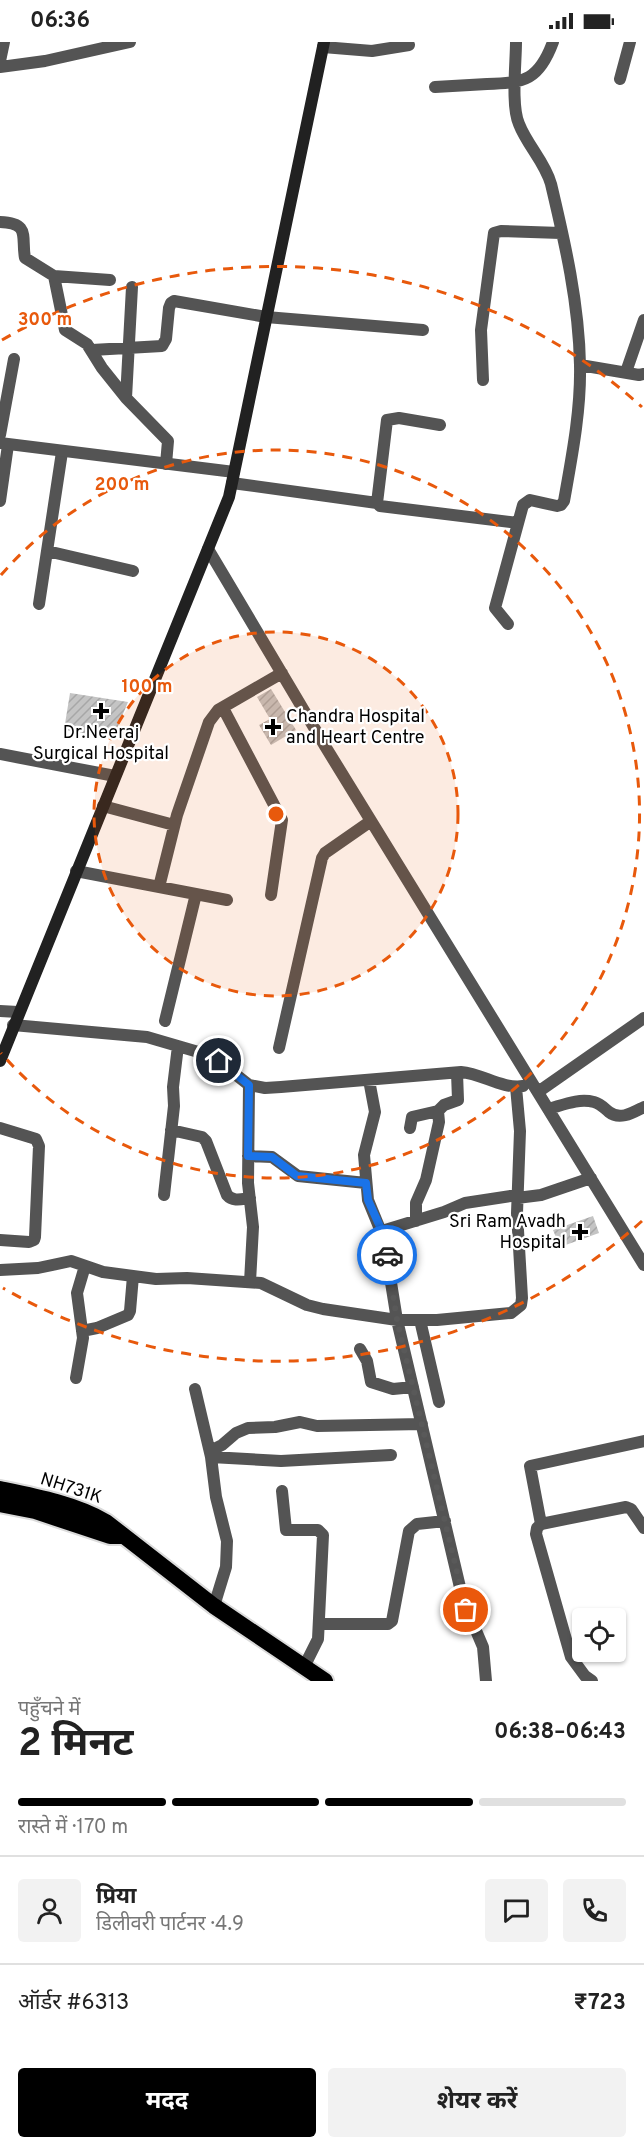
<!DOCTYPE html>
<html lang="hi">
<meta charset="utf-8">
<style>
body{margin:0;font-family:Overpass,"Noto Sans Devanagari",sans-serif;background:#f2f2f2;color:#222;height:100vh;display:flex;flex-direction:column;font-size:22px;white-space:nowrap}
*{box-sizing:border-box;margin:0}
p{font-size:20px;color:#767676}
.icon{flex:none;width:33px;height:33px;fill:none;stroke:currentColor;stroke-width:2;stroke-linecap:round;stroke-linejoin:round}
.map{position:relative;height:1639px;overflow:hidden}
.details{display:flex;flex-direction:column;background:#fff;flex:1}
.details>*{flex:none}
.buttons{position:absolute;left:572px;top:1566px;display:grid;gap:12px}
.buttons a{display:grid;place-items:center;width:54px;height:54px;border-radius:6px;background:#fff;box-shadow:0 2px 4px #0004;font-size:30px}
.pin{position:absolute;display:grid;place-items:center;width:51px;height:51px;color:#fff;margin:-26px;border:3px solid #fff;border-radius:50%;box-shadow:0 2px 6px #0007}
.courier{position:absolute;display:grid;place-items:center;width:60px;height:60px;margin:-30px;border:4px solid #1a73e8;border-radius:50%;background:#fff;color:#222;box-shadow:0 2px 8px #0007}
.overview em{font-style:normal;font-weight:700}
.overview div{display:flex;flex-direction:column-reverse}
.overview{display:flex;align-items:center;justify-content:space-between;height:102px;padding:0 18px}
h1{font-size:39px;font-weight:700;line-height:45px}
.bar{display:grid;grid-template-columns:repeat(4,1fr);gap:9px 6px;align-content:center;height:72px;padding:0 18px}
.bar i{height:8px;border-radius:4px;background:#e0e0e0}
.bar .on{background:#000}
.bar p{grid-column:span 4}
.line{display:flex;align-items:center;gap:15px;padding:0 18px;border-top:2px solid #e0e0e0}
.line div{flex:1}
.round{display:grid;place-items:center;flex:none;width:63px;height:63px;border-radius:6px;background:#f2f2f2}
.button{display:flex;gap:12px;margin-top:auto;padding:12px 18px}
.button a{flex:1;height:69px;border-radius:6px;background:#000;color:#fff;font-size:24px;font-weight:700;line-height:69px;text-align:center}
.button a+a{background:#f2f2f2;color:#222}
.status{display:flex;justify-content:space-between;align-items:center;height:42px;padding:0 30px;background:#fff;direction:ltr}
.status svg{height:16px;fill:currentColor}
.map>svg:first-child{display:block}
.building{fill:url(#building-hatch)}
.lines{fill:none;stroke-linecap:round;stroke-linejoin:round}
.trunk-casing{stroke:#dbdbdb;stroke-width:20}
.minor{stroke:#545454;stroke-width:12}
.tertiary{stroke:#545454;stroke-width:12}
.secondary{stroke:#212121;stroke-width:12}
.trunk{stroke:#000;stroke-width:16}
.done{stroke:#595959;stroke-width:6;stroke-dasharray:0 10.8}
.route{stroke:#1a73e8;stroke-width:8}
.ring{fill:none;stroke:#e8590c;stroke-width:3;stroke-dasharray:10 8}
.poi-dot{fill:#000;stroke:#fff;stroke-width:2}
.labels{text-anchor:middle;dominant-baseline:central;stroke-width:4.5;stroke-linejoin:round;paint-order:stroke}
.poi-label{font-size:18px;fill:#000;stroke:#fff;text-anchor:start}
.street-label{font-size:18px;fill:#000;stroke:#fff}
.centre{fill:#e8590c;stroke:#fff;stroke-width:3}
.ring-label{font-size:18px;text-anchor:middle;font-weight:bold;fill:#e8590c;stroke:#fff;stroke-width:4.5;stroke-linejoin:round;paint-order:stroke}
</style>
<div class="status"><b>06:36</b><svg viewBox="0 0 49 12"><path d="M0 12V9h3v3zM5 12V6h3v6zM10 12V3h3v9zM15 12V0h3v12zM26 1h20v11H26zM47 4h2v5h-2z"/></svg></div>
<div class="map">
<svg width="644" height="1639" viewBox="0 0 644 1639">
<defs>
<pattern id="building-hatch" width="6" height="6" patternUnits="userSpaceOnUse" patternTransform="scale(1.5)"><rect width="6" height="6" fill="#c4c4c4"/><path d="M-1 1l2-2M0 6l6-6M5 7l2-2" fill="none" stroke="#a7a7a7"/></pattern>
</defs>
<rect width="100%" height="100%" fill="#fff"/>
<path class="building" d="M271 647 296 688 271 703 259 683 270 677 257 655Z
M70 651 128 660 113 696 64 688Z
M593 1174 599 1191 560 1205 553 1188Z"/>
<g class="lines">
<g class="trunk-casing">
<path id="trunk" d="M0 1447C34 1454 76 1462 106 1480L214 1564 325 1639
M0 1462 35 1469 110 1494H123"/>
</g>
<path class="minor" d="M323 5 372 9 409 3
M0 19 4 0
M0 25 45 19 130 0
M620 37 630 0
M435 45C452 44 470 43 487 42 525 41 539 38 553 0
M0 180C31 181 21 195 25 216L54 234 65 288 87 302 102 326 126 356 168 399 166 422
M54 234 110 238
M92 308 162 304 166 297 169 266 171 261 174 259 266 275 423 288
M580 323 639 333 644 332
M626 330 644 278
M483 338 481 288 494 191 501 189 561 191
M126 356 132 245
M440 383 399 376 387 378 377 461 380 464 518 481
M0 393 14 317
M232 441 377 461
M0 459 8 403
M208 507 325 704 644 1223
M47 509 133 529
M39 562 62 410
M508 582 495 566 523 463 530 458 557 464 561 463 564 459C572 414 581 368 580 323 579 262 565 201 551 142 545 120 527 103 519 82 511 64 516 21 516 0
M223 666 282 778 271 853
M0 712 115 734
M103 764 174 783
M76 829 227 858
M159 845 177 773 209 680 218 668 282 631
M0 969 18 970
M165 979 196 852
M13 983 147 995 212 1014 249 1043 265 1046 281 1045 461 1030C483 1032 501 1047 523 1044
M279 1006 322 816 325 811 371 779
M369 1038 375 1070 364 1113 368 1158 384 1197 397 1278 463 1558 483 1605 486 1639
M249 1043 248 1141 253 1185 250 1240
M538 1050 644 976
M548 1067C563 1063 578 1056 594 1060 601 1062 604 1066 609 1070 620 1079 634 1070 644 1065
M0 1086 36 1097 39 1104 35 1195 34 1198 29 1200 0 1198
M410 1086 412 1075 438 1069 444 1063 458 1058 457 1031
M171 1088 202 1095 206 1099 227 1153C233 1160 242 1157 250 1156
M248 1114 272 1115 298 1134 366 1141
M164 1153 174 1064 173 1045 178 1004
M517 1156 541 1153 591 1136
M416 1179V1161L426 1138 439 1080 438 1069
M382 1189 444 1170 465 1161 517 1153
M0 1228 38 1226 71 1219 103 1230 156 1237 187 1236 261 1241 307 1263 323 1267 397 1278H437L511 1271 521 1263 522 1256 517 1171 520 1089 516 1045
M420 1278 439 1360
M82 1289 97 1286 128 1273 130 1269 133 1234
M360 1307 367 1319 371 1340 393 1347 413 1345
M76 1336 83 1296 77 1251 85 1224
M195 1347 211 1415 216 1455 227 1499 226 1525 214 1564
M210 1409 222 1403 236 1391 248 1386 275 1385 300 1380 317 1384 422 1382
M211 1415 281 1419 391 1413
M282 1449 286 1488H318L323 1493 318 1597 304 1625
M541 1482 530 1424 644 1399
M319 1582H388L392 1579 409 1489 417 1482 445 1479
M592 1639 585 1634 571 1615 536 1492 537 1486 541 1482 626 1465 631 1467 644 1486"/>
<path class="tertiary" d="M0 401 234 430"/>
<path class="secondary" d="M0 1019 229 455 324 0"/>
<use href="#trunk" class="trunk"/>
</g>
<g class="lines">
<path class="done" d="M387 1213 397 1278 466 1568"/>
<path class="route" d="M219 1019 249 1043 248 1114 272 1115 297 1134 366 1141 368 1158 382 1189 387 1213"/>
</g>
<circle cx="276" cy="772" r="182" fill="#e8590c" fill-opacity=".12"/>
<g class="ring">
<circle cx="276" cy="772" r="182"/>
<path d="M1 533A364 364 0 1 1 1 1011"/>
<path d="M642 1179A547 547 0 0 1 3 1246M2 298A547 547 0 0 1 642 365"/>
</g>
<g class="poi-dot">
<path d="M98 660h6v6h6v6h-6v6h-6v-6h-6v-6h6z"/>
<path d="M270 676h6v6h6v6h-6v6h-6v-6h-6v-6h6z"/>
<path d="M577 1181h6v6h6v6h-6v6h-6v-6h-6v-6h6z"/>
</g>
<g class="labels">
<g class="poi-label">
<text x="286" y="675">Chandra Hospital<tspan x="286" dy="21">and Heart Centre</tspan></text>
<text x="101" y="691" text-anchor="middle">Dr.Neeraj<tspan x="101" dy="21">Surgical Hospital</tspan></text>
<text x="566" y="1180" text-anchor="end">Sri Ram Avadh<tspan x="566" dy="21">Hospital</tspan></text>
</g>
<g class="street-label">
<text transform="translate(71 1447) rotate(18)">NH731K</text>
</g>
</g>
<circle cx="276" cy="772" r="9" class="centre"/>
<g class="ring-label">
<text x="45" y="283">300 m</text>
<text x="122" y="448">200 m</text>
<text x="147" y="650">100 m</text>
</g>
</svg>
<div class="buttons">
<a><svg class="icon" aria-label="locate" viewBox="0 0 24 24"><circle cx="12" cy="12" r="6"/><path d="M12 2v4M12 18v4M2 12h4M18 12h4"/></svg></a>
</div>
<div class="pin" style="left:466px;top:1568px;background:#ea580c"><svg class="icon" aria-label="bag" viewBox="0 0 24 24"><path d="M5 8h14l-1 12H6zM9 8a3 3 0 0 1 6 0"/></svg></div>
<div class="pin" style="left:219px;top:1019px;background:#1f2937"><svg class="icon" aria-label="home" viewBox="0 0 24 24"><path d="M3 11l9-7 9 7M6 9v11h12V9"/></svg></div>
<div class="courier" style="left:387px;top:1213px"><svg class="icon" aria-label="car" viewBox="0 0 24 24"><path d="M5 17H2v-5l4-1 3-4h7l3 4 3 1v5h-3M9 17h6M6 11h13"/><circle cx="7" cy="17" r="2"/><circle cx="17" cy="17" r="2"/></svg></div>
</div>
<section class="details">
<div class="overview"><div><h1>2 मिनट</h1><p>पहुँचने में</p></div><em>06:38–06:43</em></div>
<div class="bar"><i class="on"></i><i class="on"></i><i class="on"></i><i></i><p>रास्ते में · 170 m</p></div>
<div class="line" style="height:108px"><a class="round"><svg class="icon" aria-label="person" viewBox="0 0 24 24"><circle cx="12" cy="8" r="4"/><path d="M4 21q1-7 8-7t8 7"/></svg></a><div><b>प्रिया</b><p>डिलीवरी पार्टनर · 4.9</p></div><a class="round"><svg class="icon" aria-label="chat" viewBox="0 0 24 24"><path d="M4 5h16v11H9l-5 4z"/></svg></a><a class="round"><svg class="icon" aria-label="phone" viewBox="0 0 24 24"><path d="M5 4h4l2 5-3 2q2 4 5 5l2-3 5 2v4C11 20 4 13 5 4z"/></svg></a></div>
<div class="line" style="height:78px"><div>ऑर्डर #6313</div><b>₹723</b></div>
<div class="button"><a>मदद</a><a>शेयर करें</a></div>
</section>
